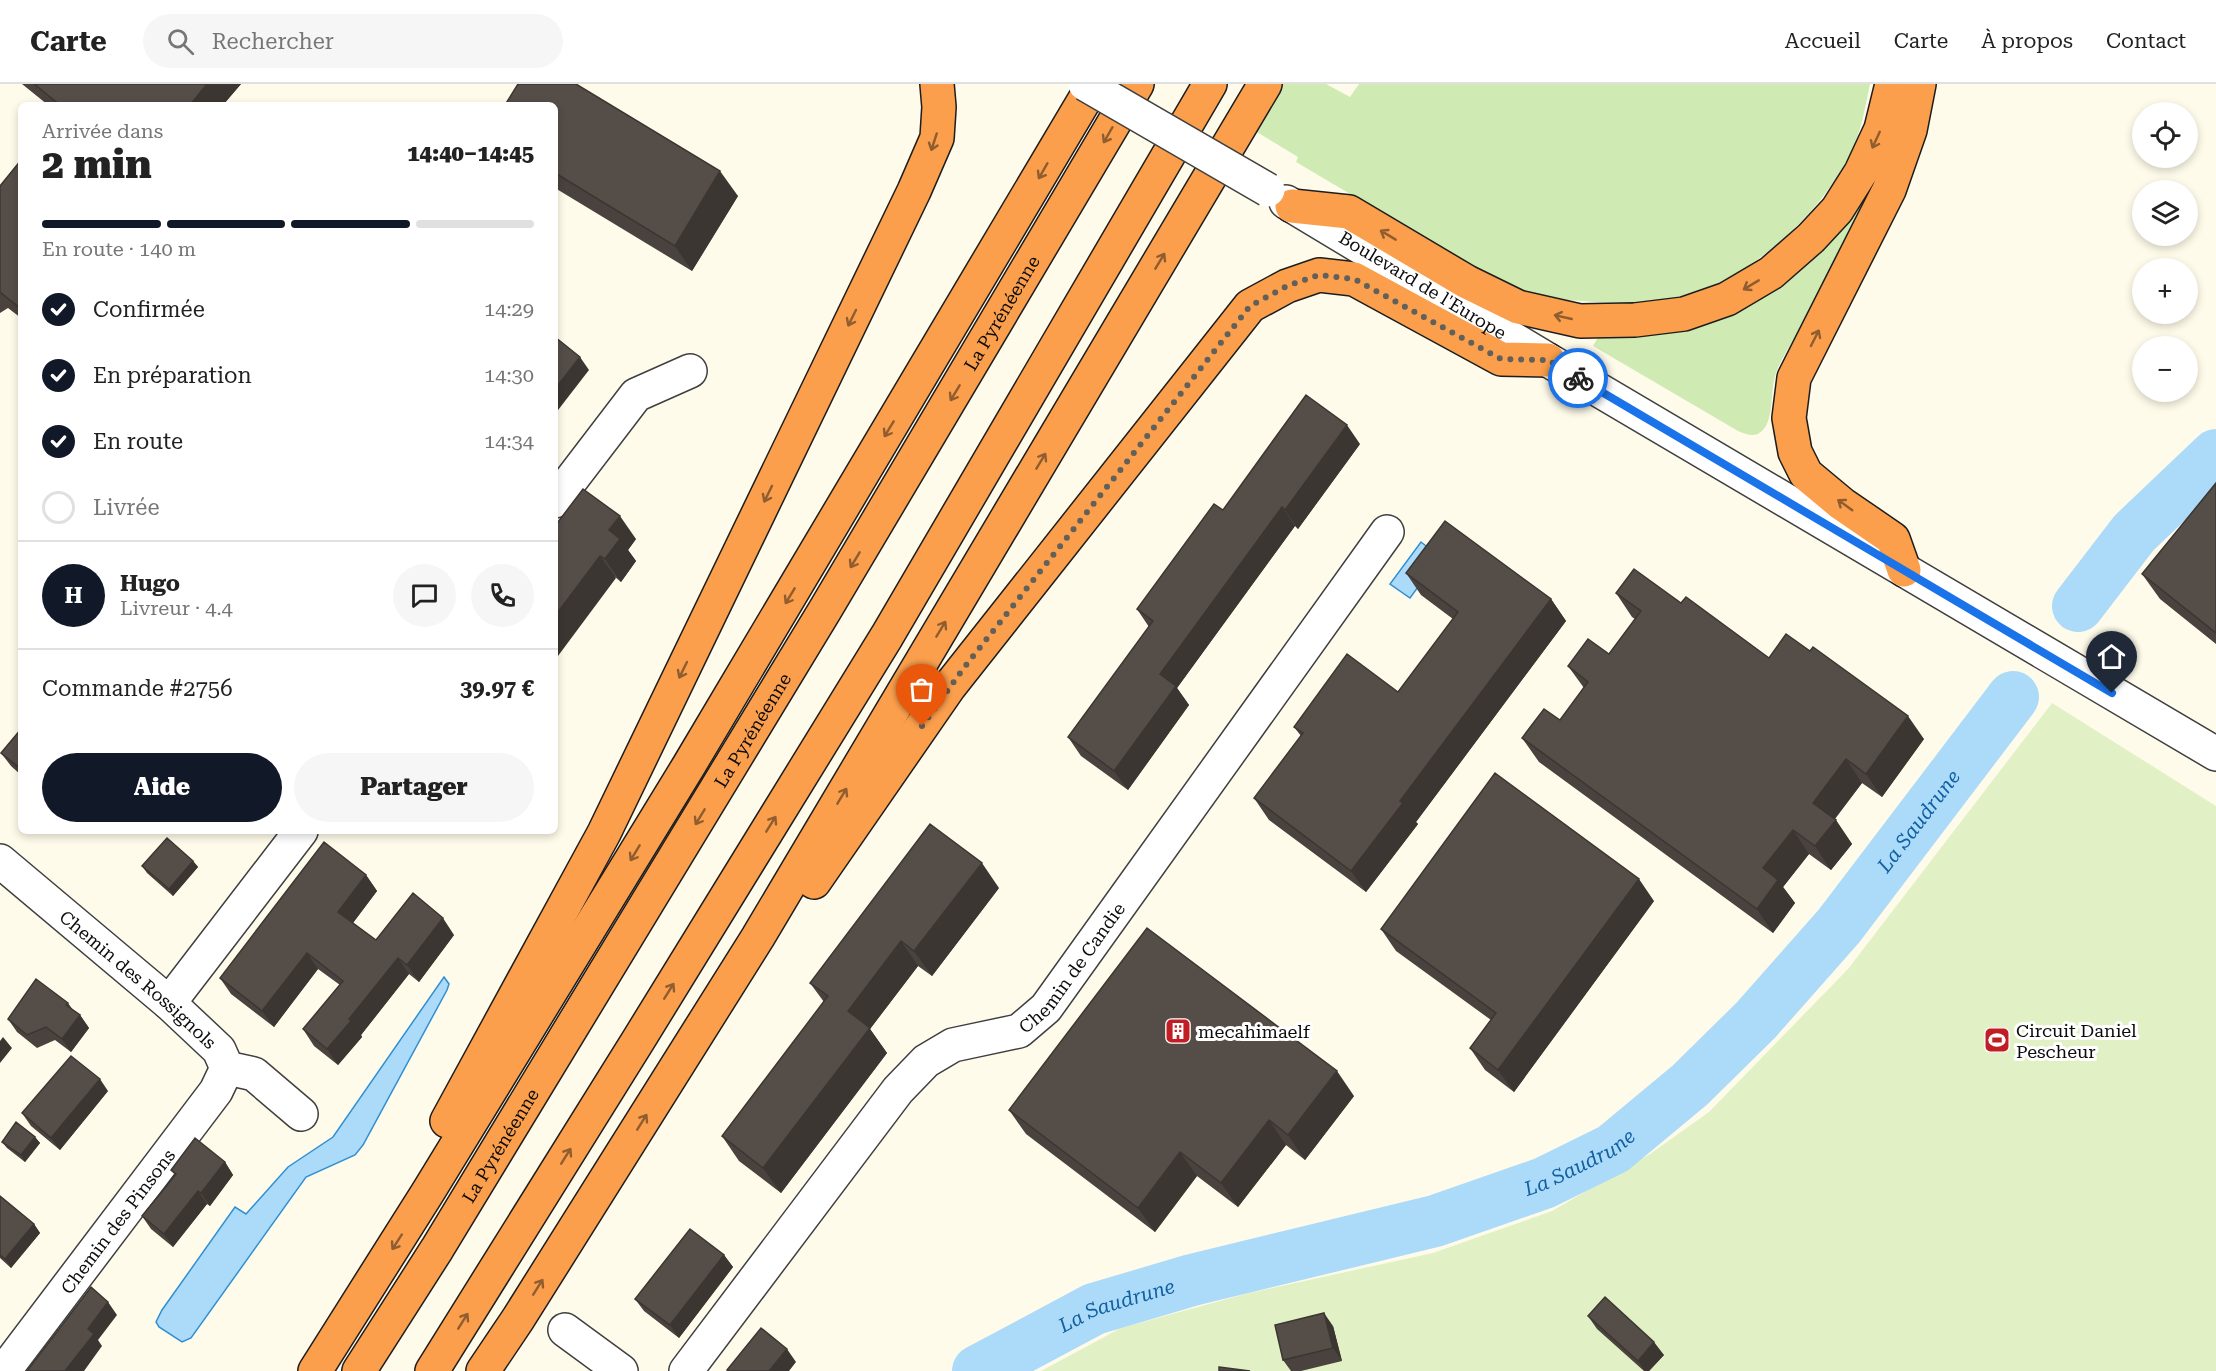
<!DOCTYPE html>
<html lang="fr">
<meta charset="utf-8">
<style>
body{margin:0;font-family:"Roboto Serif",serif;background:#f6f6f6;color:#222;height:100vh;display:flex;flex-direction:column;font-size:22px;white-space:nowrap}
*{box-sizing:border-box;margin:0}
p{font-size:20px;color:#767676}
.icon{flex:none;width:33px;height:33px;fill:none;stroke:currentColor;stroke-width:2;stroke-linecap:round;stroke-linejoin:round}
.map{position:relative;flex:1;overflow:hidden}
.panel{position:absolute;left:18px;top:18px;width:540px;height:732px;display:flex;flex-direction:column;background:#fff;border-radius:9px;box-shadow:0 3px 9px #0003}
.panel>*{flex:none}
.tools{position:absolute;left:2132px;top:18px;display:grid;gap:12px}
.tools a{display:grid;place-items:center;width:66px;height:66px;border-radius:50%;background:#fff;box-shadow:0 3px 9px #0003;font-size:30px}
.pin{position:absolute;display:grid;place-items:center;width:51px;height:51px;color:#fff;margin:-62px -26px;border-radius:50% 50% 50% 0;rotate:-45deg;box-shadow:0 0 6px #0007}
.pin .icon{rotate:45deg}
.courier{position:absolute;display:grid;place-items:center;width:60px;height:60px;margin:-30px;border:4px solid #1a73e8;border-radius:50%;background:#fff;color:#222;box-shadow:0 2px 8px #0007}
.summary em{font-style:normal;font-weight:800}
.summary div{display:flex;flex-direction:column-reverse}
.summary{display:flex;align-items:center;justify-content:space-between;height:102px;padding:0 24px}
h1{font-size:39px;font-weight:800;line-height:45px}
.bar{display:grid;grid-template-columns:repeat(4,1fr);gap:9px 6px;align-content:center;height:72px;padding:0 24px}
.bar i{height:8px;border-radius:4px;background:#e0e0e0}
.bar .selected{background:#111827}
.bar p{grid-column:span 4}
.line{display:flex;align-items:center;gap:15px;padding:0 24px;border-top:2px solid #e0e0e0}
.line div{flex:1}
.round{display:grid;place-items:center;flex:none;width:63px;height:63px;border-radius:32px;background:#f6f6f6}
ol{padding:0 24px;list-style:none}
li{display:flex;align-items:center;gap:18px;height:66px}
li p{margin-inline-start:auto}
li .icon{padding:6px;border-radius:50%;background:#111827;color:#fff;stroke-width:4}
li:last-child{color:#767676}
li i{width:33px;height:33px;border:3px solid #e0e0e0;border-radius:50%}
.button{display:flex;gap:12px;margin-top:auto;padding:12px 24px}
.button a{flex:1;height:69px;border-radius:36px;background:#111827;color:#fff;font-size:24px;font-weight:800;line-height:69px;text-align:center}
.button a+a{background:#f6f6f6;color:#222}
header{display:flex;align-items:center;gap:36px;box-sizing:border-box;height:84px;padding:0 30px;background:#fff;border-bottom:2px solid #e0e0e0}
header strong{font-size:28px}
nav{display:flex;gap:33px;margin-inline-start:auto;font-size:21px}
.search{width:420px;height:54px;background:#f6f6f6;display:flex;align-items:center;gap:15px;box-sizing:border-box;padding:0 21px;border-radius:33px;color:#767676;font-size:22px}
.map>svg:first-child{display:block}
.green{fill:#cfebb3}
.pitch{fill:#e1f1c5}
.water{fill:#acdbf9;stroke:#308fd3;stroke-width:1.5}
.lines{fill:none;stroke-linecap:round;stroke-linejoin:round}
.river{stroke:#acdbf9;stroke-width:52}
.minor-casing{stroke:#3f3f3f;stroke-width:36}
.highway-casing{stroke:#1d1d1d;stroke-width:36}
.minor{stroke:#fff;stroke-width:33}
.highway{stroke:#fb9f4c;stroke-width:33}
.minor-bridge-casing{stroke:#3f3f3f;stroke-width:36;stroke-linecap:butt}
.minor-bridge{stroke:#fff;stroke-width:33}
.wall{fill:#49423e}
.shaded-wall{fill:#3c3632}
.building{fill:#554d48;stroke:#3c3632;stroke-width:1.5}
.oneway{stroke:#8f5d2f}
.done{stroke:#61605a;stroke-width:6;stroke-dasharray:0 10.8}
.route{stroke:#1a73e8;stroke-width:8}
.labels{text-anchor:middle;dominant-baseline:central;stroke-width:6;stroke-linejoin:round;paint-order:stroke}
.street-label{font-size:18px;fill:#0c0c0c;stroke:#fff}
.poi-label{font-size:18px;fill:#0c0c0c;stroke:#fff;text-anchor:start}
.water-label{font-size:20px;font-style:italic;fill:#1060a2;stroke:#fff}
</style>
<header>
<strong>Carte</strong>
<div class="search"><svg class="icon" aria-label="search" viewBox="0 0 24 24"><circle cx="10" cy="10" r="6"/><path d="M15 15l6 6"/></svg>Rechercher</div>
<nav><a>Accueil</a><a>Carte</a><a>À propos</a><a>Contact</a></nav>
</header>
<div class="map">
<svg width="2216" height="1287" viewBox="0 0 2216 1287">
<rect width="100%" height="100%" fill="#fffbea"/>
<path class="green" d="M1280 0H1326L1350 13 1359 0H1870C1865 24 1861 49 1850 70 1822 125 1772 172 1718 200 1679 219 1625 221 1583 217 1565 216 1546 215 1528 211 1518 208 1508 202 1499 198L1296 78 1298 73 1252 45Z
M1889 65C1865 124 1834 180 1804 237 1795 255 1783 270 1776 289 1770 305 1774 335 1763 346 1756 354 1747 351 1738 347L1593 262 1597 255 1601 252H1626L1668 249 1699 242 1735 230 1767 211 1796 187Z"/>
<path class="pitch" d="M2052 619 2216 722V1287H1041L1121 1244 1249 1209 1433 1169 1552 1127 1650 1070 1709 1028 1848 885Z"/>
<path class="water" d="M1421 458 1440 473 1410 514 1390 500Z
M444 893 449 900 447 906 363 1061 355 1071 306 1093 191 1254 182 1258 159 1243 156 1238 162 1226 235 1123 246 1130 288 1083 333 1053Z"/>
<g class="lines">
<g class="river">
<path d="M2078 522 2134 449 2216 371"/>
<path id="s1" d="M978 1287 1094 1225 1192 1196 1435 1137 1544 1099 1613 1065 1690 1001 1756 936 1839 842 2013 613"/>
</g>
<g class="minor-casing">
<g id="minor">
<path id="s2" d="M1286 118 1548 276 2216 670"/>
<path d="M555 417 636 311 690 287"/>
<path id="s3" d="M0 777 169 919 219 966 227 984 254 990 301 1030"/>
<path d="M169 919 301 747"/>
<path d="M565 1246 621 1287"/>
<path id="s4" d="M4 1287 216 1007 227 984"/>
<path id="s5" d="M686 1287 898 1006 926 977 953 961 1019 947 1046 924 1387 448"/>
</g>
</g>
<g class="highway-casing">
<g id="highway">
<path d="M1292 122 1349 128 1467 198 1518 223 1580 237 1635 236 1684 230 1727 215 1771 189 1811 154 1837 126 1861 88 1881 45 1892 0"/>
<path d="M1904 486 1893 455 1842 420 1806 390 1795 368 1789 334 1794 294 1889 106 1910 46 1919 0"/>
<path d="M814 798 949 603 1250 222 1287 202 1319 191 1354 195 1501 275 1548 276"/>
<path d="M447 1037 604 749 914 107 937 54 939 23 937 0"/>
<path d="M315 1287 428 1108 688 683 1094 0"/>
<path id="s6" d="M359 1287 437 1165 825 526 1137 0"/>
<path d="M432 1287 639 955 887 552 1210 0"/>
<path d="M483 1287 518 1235 758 853 1265 0"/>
</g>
</g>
<use href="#minor" class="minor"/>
<use href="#highway" class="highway"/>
<g class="minor-bridge-casing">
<path id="minor-bridge" d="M1085 0 1268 106"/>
</g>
<use href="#minor-bridge" class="minor-bridge"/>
</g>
<path class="wall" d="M22 0H241L223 21H48Z
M555 21 738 112 692 187 555 104Z
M21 76V234L8 224 0 229V102Z
M1360 360 1298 445 1295 442 1177 604 1189 621 1128 706 1081 672 1068 653 1149 543 1137 525 1223 426Z
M2216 399V560L2160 515 2142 490Z
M555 442 636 455 628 466 636 477 621 498Z
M1406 489 1551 515 1566 537 1416 738 1418 740 1366 808 1269 736 1254 714 1301 652 1294 643 1398 608 1453 535 1421 511Z
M1616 509 1681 519 1769 574 1924 655 1882 713 1862 699 1835 735 1852 760 1831 786 1809 770 1783 803 1795 819 1773 849 1539 678 1522 654 1560 636 1584 604 1568 582 1609 570 1635 535 1632 533Z
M21 645V691L11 682 1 669Z
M193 777 198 783 173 812 147 789 142 782Z
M366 791 377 807 353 839 376 856 454 851 419 898 409 890 361 951 362 953 338 981 314 962 303 945 340 901 318 885 274 943 231 910 220 894Z
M999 804 932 892 918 882 870 945 887 969 781 1109 739 1077 722 1052 824 918 810 899Z
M1654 817 1514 1008 1485 986 1470 964 1491 936 1396 867 1381 845Z
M68 919 73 926 80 931 89 944 71 968 55 956 37 964 17 948 8 935Z
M108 1007 60 1066 31 1042 22 1029Z
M1354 1012 1305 1076 1286 1061 1238 1123 1197 1092 1155 1148 1026 1050 1009 1026Z
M35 1053 40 1059 25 1078 7 1064 2 1058Z
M225 1078 233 1091 210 1122 207 1120 173 1163 151 1145 142 1132 175 1091 171 1086Z
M0 1112 34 1140 40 1149 11 1184 0 1174Z
M724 1171 733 1183 679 1254 644 1227 635 1215Z
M1588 1232 1664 1271 1649 1287H1644L1597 1245Z
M1333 1242 1342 1277 1301 1287H1291L1283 1276Z"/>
<path class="shaded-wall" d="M207 0H241L223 21H190Z
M720 87 738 112 692 187 675 162Z
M580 273 589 286 555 330V305Z
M1347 341 1360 360 1298 445 1285 426Z
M1282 423 1295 442 1177 604 1189 621 1128 706 1114 687 1160 590Z
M620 432 636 455 628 466 636 477 621 498 605 475 609 446Z
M600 472 616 494 555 576V532Z
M1551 515 1566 537 1416 738 1418 740 1366 808 1351 787 1400 717Z
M1908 632 1924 655 1882 713 1866 690Z
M1846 675 1862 699 1829 742 1813 719Z
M1836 736 1852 760 1831 786 1815 762Z
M1793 746 1809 770 1783 803 1795 819 1773 849 1757 825 1763 784Z
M193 777 198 783 173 812 169 805Z
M982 779 999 804 932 892 914 867Z
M366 791 377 807 349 844 338 828Z
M1639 795 1654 817 1514 1008 1498 986Z
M443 834 454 851 419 898 407 881Z
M901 857 918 882 870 945 887 969 781 1109 763 1084 848 927Z
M307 869 318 885 274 943 262 927Z
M398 874 409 890 361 951 362 953 338 981 327 965 349 935Z
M80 931 89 944 71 968 62 955Z
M3 953 12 964 0 979V957Z
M1337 987 1354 1012 1305 1076 1288 1051Z
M100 995 108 1007 60 1066 51 1054Z
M1269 1036 1286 1061 1238 1123 1221 1099Z
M35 1053 40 1059 25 1078 21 1071Z
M1180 1068 1197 1092 1155 1148 1138 1124Z
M225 1078 233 1091 210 1122 201 1109Z
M198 1107 207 1120 173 1163 164 1150Z
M34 1140 40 1149 11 1184 5 1175Z
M724 1171 733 1183 679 1254 670 1241Z
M108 1218 117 1231 98 1256 102 1262 84 1287H65L88 1245Z
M1324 1229 1333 1242 1342 1277 1333 1264Z
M1654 1258 1664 1271 1649 1287H1645L1638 1277Z
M787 1265 796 1278 789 1287H769Z"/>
<path class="building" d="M34 0H207L190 21H60Z
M518 0H576L720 87 675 162 555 89V21H505Z
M21 76V223L20 224 0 208V102Z
M555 253 580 273 555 305Z
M1306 311 1347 341 1285 426 1282 423 1160 590 1176 602 1114 687 1068 653 1153 537 1137 525 1214 420 1223 426Z
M2216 399V549L2142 490Z
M583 405 620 432 609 446 620 455 605 475 600 472 555 532V442Z
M1445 437 1551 515 1400 717 1403 719 1351 787 1254 714 1303 649 1294 643 1347 570 1398 608 1458 528 1406 489Z
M1634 485 1681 519 1686 513 1769 574 1786 550 1810 567 1813 563 1908 632 1866 690 1846 675 1813 719 1836 736 1815 762 1793 746 1763 784 1778 796 1757 825 1522 654 1544 625 1560 636 1588 598 1568 582 1588 555 1609 570 1641 527 1616 509Z
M21 645V685L1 669Z
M1495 689 1639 795 1498 986 1470 964 1496 929 1381 845Z
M930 740 982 779 914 867 901 857 848 927 870 944 763 1084 722 1052 828 912 810 899Z
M167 754 193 777 169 805 142 782Z
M324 758 366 791 338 828 376 856 413 809 443 834 407 881 398 874 349 935 351 937 327 965 303 945 343 897 307 869 262 927 220 894Z
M1147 844 1337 987 1288 1051 1269 1036 1221 1099 1180 1068 1138 1124 1009 1026Z
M36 895 68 919 66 921 80 931 62 955 46 943 27 951 8 935Z
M71 972 100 995 51 1054 22 1029Z
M16 1038 35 1053 21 1071 2 1058Z
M195 1054 225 1078 201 1109 198 1107 164 1150 142 1132 176 1090 171 1086Z
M0 1112 34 1140 5 1175 0 1171Z
M690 1145 724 1171 670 1241 635 1215Z
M91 1203 108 1218 88 1245 94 1250 65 1287H27Z
M1605 1213 1654 1258 1638 1277 1588 1232Z
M1324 1229 1333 1264 1283 1276 1275 1241Z
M761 1244 787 1265 769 1287H729L727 1286Z
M1219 1283 1250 1287H1219Z"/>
<defs><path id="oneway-shaft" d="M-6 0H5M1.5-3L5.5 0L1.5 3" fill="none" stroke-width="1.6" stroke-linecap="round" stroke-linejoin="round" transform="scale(1.5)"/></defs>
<g class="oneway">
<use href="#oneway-shaft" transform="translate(1108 51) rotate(120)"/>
<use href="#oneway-shaft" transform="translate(1876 56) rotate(115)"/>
<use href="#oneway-shaft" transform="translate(934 58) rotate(108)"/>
<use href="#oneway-shaft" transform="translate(1043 87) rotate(120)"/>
<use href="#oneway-shaft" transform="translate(1388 151) rotate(-149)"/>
<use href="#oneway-shaft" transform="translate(1160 177) rotate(-59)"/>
<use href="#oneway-shaft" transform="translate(1751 201) rotate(149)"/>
<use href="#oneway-shaft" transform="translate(1563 233) rotate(-167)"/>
<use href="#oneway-shaft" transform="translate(852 234) rotate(116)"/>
<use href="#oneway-shaft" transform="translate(1815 254) rotate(-63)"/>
<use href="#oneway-shaft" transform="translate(955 309) rotate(121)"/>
<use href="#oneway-shaft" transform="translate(889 345) rotate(121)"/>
<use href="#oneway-shaft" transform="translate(1041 377) rotate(-59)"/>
<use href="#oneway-shaft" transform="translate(768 410) rotate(116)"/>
<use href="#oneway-shaft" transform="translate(1845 421) rotate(-144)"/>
<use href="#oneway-shaft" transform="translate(855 476) rotate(121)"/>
<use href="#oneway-shaft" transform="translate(790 512) rotate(121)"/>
<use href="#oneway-shaft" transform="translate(941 545) rotate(-59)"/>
<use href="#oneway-shaft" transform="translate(683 586) rotate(116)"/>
<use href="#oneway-shaft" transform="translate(842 712) rotate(-59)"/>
<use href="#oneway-shaft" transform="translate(700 733) rotate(121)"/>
<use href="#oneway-shaft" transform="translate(771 740) rotate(-58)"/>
<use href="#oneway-shaft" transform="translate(635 769) rotate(121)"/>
<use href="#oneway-shaft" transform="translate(669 907) rotate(-58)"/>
<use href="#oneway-shaft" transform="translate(642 1038) rotate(-58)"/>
<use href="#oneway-shaft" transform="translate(566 1072) rotate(-58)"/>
<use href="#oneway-shaft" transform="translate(397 1158) rotate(123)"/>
<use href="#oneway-shaft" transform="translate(538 1203) rotate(-58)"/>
<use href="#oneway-shaft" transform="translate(463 1237) rotate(-58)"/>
</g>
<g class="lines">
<path class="done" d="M922 642 963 585 1250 222 1287 202 1319 191 1354 195 1501 275 1548 276 1578 294"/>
<path class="route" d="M1578 294 2112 609"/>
</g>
<defs>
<g id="building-square" transform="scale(1.35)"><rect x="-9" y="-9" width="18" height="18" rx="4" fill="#c11e23" stroke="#fff"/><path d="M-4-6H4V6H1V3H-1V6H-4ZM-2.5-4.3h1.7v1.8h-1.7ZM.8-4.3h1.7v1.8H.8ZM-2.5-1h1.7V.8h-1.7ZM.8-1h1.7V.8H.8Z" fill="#fff"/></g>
<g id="stadium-square" transform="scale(1.35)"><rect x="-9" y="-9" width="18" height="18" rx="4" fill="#c11e23" stroke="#fff"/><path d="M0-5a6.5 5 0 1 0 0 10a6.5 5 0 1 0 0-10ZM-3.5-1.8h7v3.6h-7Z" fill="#fff"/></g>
</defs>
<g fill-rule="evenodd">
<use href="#building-square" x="1178" y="947"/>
<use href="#stadium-square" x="1997" y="956"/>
</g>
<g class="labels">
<g class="street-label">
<text stroke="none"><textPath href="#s2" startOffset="160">Boulevard de l'Europe</textPath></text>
<text stroke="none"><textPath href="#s6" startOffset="1238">La Pyrénéenne</textPath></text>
<text stroke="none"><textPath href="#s6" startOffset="752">La Pyrénéenne</textPath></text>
<text stroke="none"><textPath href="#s5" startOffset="574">Chemin de Candie</textPath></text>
<text stroke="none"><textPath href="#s3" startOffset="182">Chemin des Rossignols</textPath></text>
<text stroke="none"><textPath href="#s6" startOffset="266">La Pyrénéenne</textPath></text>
<text stroke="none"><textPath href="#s4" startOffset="188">Chemin des Pinsons</textPath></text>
</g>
<g class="poi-label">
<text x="2016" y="946">Circuit Daniel<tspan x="2016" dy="21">Pescheur</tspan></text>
<text x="1198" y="947">mecahimaelf</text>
</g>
<g class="water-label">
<text stroke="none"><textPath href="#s1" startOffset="1126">La Saudrune</textPath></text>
<text stroke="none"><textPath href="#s1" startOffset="640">La Saudrune</textPath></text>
<text stroke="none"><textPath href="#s1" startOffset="154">La Saudrune</textPath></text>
</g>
</g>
</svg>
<div class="tools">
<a><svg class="icon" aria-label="locate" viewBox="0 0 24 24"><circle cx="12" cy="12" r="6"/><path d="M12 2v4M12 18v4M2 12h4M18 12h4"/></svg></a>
<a><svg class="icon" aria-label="layers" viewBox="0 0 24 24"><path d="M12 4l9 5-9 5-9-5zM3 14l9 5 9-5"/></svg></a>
<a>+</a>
<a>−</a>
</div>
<div class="pin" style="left:922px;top:642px;background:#ea580c"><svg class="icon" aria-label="bag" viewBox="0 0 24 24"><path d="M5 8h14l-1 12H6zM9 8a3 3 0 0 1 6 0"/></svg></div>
<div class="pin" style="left:2112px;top:609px;background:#1f2937"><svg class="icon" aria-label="home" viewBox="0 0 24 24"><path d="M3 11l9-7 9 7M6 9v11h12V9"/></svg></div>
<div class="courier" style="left:1578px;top:294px"><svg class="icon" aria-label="bike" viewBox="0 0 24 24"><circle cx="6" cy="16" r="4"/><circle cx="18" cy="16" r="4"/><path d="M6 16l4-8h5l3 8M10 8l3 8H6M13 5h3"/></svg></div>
<section class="panel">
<div class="summary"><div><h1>2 min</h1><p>Arrivée dans</p></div><em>14:40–14:45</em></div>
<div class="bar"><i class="selected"></i><i class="selected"></i><i class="selected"></i><i></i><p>En route · 140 m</p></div>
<ol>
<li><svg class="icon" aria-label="check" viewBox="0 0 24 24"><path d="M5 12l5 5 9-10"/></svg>Confirmée<p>14:29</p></li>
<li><svg class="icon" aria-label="check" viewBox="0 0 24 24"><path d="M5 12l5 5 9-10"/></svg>En préparation<p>14:30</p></li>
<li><svg class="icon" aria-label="check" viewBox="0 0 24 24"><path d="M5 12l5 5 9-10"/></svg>En route<p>14:34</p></li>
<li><i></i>Livrée</li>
</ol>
<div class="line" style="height:108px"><b class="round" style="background:#111827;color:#fff">H</b><div><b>Hugo</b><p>Livreur · 4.4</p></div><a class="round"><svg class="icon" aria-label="chat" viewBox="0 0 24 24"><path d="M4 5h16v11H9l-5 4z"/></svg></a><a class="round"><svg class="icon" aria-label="phone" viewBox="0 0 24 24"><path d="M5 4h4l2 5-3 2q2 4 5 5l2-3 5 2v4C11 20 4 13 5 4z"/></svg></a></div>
<div class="line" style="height:78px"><div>Commande #2756</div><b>39.97 €</b></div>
<div class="button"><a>Aide</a><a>Partager</a></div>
</section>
</div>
